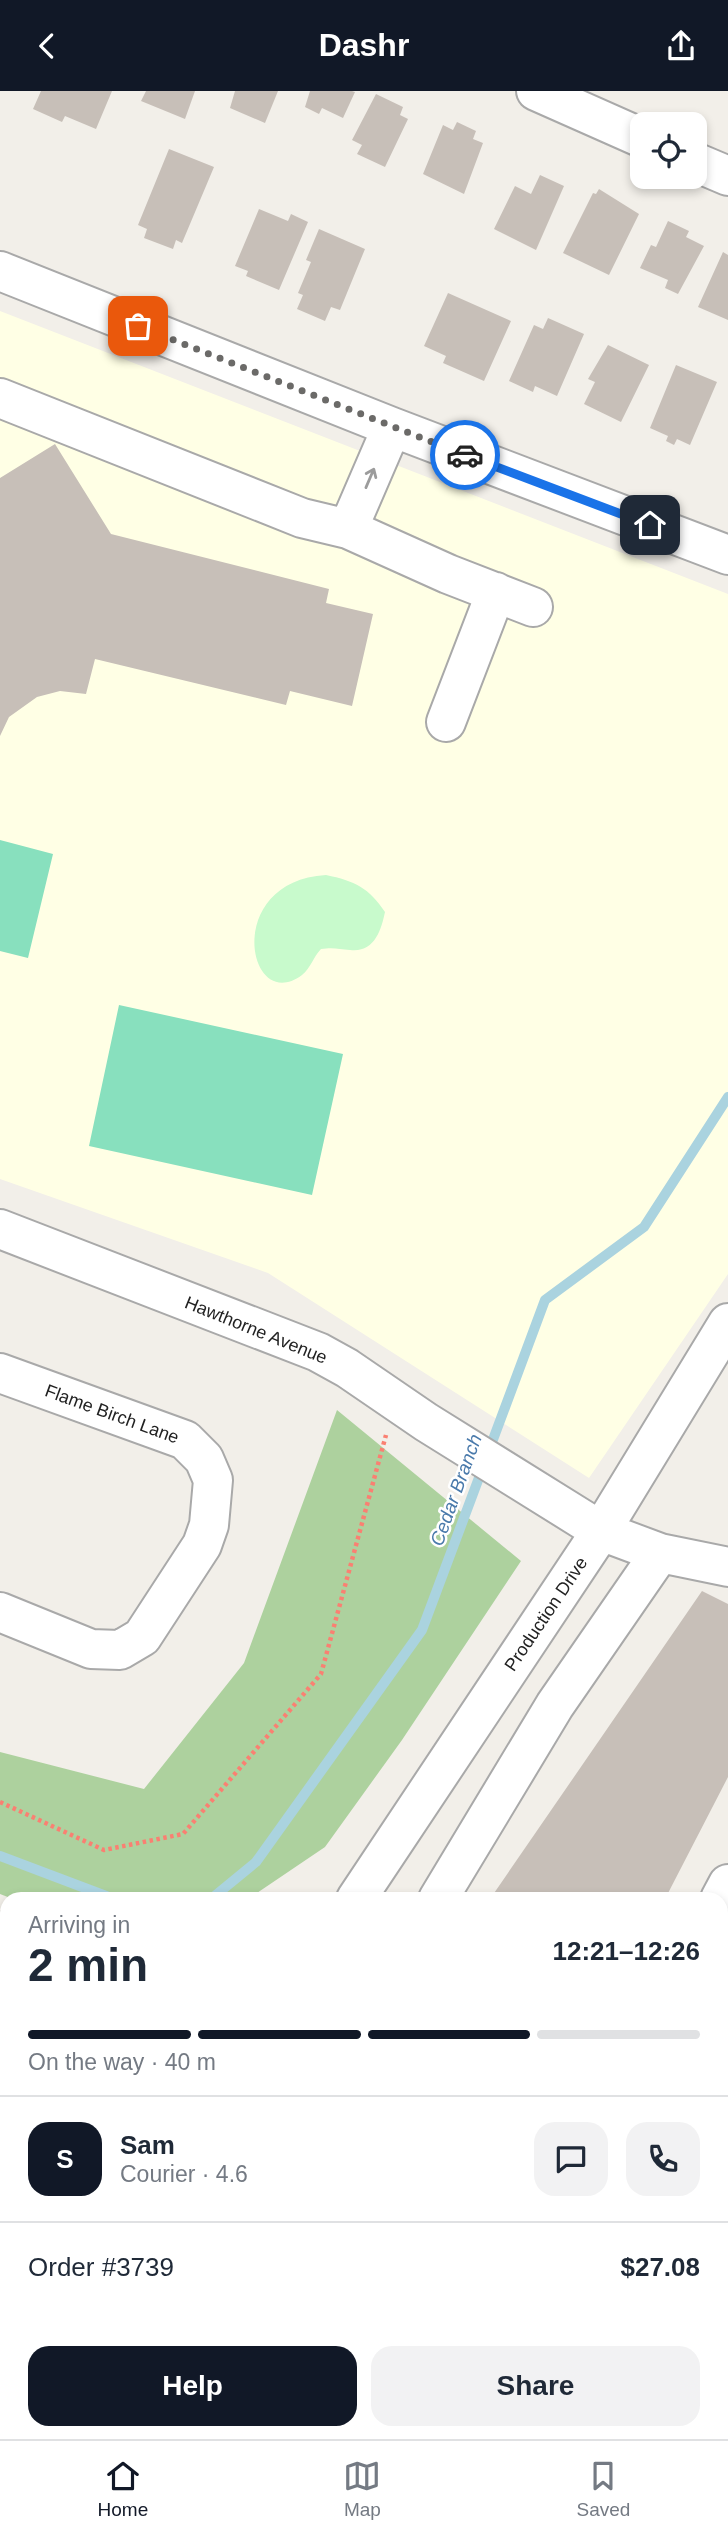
<!DOCTYPE html>
<meta charset="utf-8">
<style>
body{margin:0;font-family:Arial,sans-serif;background:#f2f2f3;color:#1f2937;height:100vh;display:flex;flex-direction:column;font-size:26px;white-space:nowrap}
*{box-sizing:border-box;margin:0}
p{font-size:23px;color:#747a83}
.icon{flex:none;width:38px;height:38px;fill:none;stroke:currentColor;stroke-width:2;stroke-linecap:round;stroke-linejoin:round}
.map{position:relative;flex:1;overflow:hidden}
.side{position:absolute;left:0px;top:1801px;width:728px;height:548px;display:flex;flex-direction:column;background:#fff;border-radius:21px 21px 0 0;box-shadow:0 4px 10px #0003}
.side>*{flex:none}
.tools{position:absolute;left:630px;top:21px;display:grid;gap:14px}
.tools a{display:grid;place-items:center;width:77px;height:77px;border-radius:14px;background:#fff;box-shadow:0 4px 10px #0003;font-size:35px}
.pin{position:absolute;display:grid;place-items:center;width:60px;height:60px;color:#fff;margin:-30px;border-radius:14px;box-shadow:0 4px 10px #0006}
.courier{position:absolute;display:grid;place-items:center;width:70px;height:70px;margin:-35px;border:5px solid #1a73e8;border-radius:50%;background:#fff;color:#222;box-shadow:0 2px 9px #0007}
.headline em{font-style:normal;font-weight:700}
.headline div{display:flex;flex-direction:column-reverse}
.headline{display:flex;align-items:center;justify-content:space-between;height:119px;padding:0 28px}
h1{font-size:46px;font-weight:700;line-height:52px}
.bar{display:grid;grid-template-columns:repeat(4,1fr);gap:10px 7px;align-content:center;height:84px;padding:0 28px}
.bar i{height:9px;border-radius:5px;background:#e0e1e3}
.bar .selected{background:#111827}
.bar p{grid-column:span 4}
.line{display:flex;align-items:center;gap:18px;padding:0 28px;border-top:2px solid #e0e1e3}
.line div{flex:1}
.round{display:grid;place-items:center;flex:none;width:74px;height:74px;border-radius:21px;background:#f2f2f3}
.primary-button{display:flex;gap:14px;margin-top:auto;padding:14px 28px}
.primary-button a{flex:1;height:80px;border-radius:21px;background:#111827;color:#fff;font-size:28px;font-weight:700;line-height:80px;text-align:center}
.primary-button a+a{background:#f2f2f3;color:#1f2937}
header{display:flex;justify-content:space-between;align-items:center;height:91px;padding:0 28px;background:#111827;color:#fff;font-size:32px;font-weight:700}
.tabs{display:flex;justify-content:space-around;align-items:center;height:98px;border-top:2px solid #e0e1e3;background:#fff;font-size:19px;color:#747a83}
.tabs a{display:grid;justify-items:center;gap:4px}
.tabs .selected{color:#111827}
.map>svg:first-child{display:block}
.education{fill:#ffffe5}
.forest{fill:#add19e}
.park{fill:#c8facc}
.pitch{fill:#88e0be}
.lines{fill:none;stroke-linecap:round;stroke-linejoin:round}
.stream{stroke:#aad3df;stroke-width:10}
.building{fill:#c7bfb8}
.minor-casing{stroke:#a9a9a9;stroke-width:42}
.path{stroke:#fa8072;stroke-width:4.5;stroke-dasharray:3.5 3.5;stroke-linecap:butt}
.minor{stroke:#fff;stroke-width:38}
.tram{stroke:#707070;stroke-width:2}
.oneway{stroke:#9c9c9c}
.done{stroke:#6b6a68;stroke-width:7;stroke-dasharray:0 12.6}
.route{stroke:#1a73e8;stroke-width:9}
.labels{text-anchor:middle;dominant-baseline:central;stroke-width:5;stroke-linejoin:round;paint-order:stroke}
.street-label{font-size:18px;fill:#222;stroke:#fff}
.water-label{font-size:19px;font-style:italic;fill:#4a7aab;stroke:#fff}
</style>
<header><svg class="icon" aria-label="back" viewBox="0 0 24 24"><path d="M15 5l-7 7 7 7"/></svg>Dashr<svg class="icon" aria-label="share" viewBox="0 0 24 24"><path d="M12 15V3M7 8l5-5 5 5M5 13v7h14v-7"/></svg></header>
<div class="map">
<svg width="728" height="2348" viewBox="0 0 728 2348">
<rect width="100%" height="100%" fill="#f2efe9"/>
<path class="education" d="M0 220 728 503V1183L589 1387 268 1182 0 1088Z"/>
<path class="forest" d="M337 1319 521 1470 402 1649 325 1756 248 1808H13L0 1803V1661L144 1698 244 1572Z"/>
<path class="park" d="M326 784C355 790 369 797 385 821 381 840 374 862 350 859 339 858 333 856 321 858 313 866 311 877 302 884 247 925 222 790 326 784Z"/>
<path class="pitch" d="M0 749 53 763 28 867 0 860Z
M119 914 343 963 312 1104 89 1055Z"/>
<g class="lines">
<path class="stream" d="M488 1362 545 1209 644 1136 728 1006
M0 1765 114 1808
M211 1808 256 1771 422 1539 483 1376"/>
</g>
<path class="building" d="M41 0H112L96 38 65 25 62 31 33 18Z
M146 0H195L185 28 141 10Z
M235 0H278L265 32 230 17Z
M310 0H352L355 1 343 27 322 17 319 23 305 16Z
M376 3 403 16 400 24 408 28 385 76 357 63 362 54 352 49Z
M457 31 476 40 473 48 483 52 464 103 423 83 443 34 453 39Z
M169 58 214 76 182 152 176 149 173 158 144 147 147 138 138 134Z
M540 84 564 95 536 159 494 138 515 95 531 103Z
M599 98 639 123 609 184 563 162 593 102 596 103Z
M259 118 288 130 291 123 308 131 279 199 246 185 248 180 235 175Z
M668 130 689 140 686 146 704 155 678 203 665 197 668 189 640 177 651 154 656 156Z
M319 138 365 158 340 219 331 216 325 230 297 218 303 204 298 202 311 171 306 169Z
M723 161 728 164V229L698 216Z
M448 202 511 230 484 290 443 272 446 265 424 255Z
M548 227 584 243 557 305 535 295 533 301 509 290 534 234 543 238Z
M608 254 649 274 621 331 584 313 595 291 588 288Z
M676 274 717 291 690 354 677 348 674 354 666 350 668 345 650 337Z
M55 353 111 443 329 498 326 512 373 523 352 615 290 600 286 614 95 568 86 603 60 600 37 606 9 626 0 645V387Z
M702 1500 728 1513V1686L665 1808H490Z
M0 1819 7 1822V2067L0 2064Z
M728 1907V2139L721 2152V1920Z
M0 2103 7 2106V2117L0 2133Z
M509 2342H622L619 2348H505Z"/>
<g class="lines">
<g class="minor-casing">
<path id="minor" d="M536 0 642 47
M695 71 728 85
M0 180 392 336 728 464
M0 307 302 427 348 438 448 483 533 516
M348 438 392 336
M446 631 496 501
M0 1138 318 1261 347 1277 426 1331 601 1440 660 1462 728 1476
M0 1282 185 1349 204 1368 213 1389 209 1434 202 1454 142 1546 120 1559 91 1558 0 1521
M356 1808 601 1440 728 1232
M438 1808 555 1614 660 1462
M720 1808 728 1793
M0 2226 7 2229
M266 2342 280 2348
M417 2342 431 2348"/>
</g>
<path class="path" d="M0 1711 104 1759 183 1743 321 1583 386 1344"/>
<use href="#minor" class="minor"/>
<path class="tram" d="M721 2333 728 2320
M712 2348 716 2342"/>
</g>
<defs><path id="oneway-shaft" d="M-6 0H5M1.5-3L5.5 0L1.5 3" fill="none" stroke-width="1.6" stroke-linecap="round" stroke-linejoin="round" transform="scale(1.75)"/></defs>
<use class="oneway" href="#oneway-shaft" transform="translate(370 387) rotate(-67)"/>
<g class="lines">
<path class="done" d="M138 235 465 364"/>
<path class="route" d="M465 364 650 434"/>
</g>
<g class="labels">
<g class="street-label">
<text transform="translate(256 1239) rotate(22)">Hawthorne Avenue</text>
<text transform="translate(112 1323) rotate(20)">Flame Birch Lane</text>
<text transform="translate(546 1523) rotate(-56)">Production Drive</text>
</g>
<g class="water-label">
<text transform="translate(456 1399) rotate(-70)">Cedar Branch</text>
</g>
</g>
</svg>
<div class="tools">
<a><svg class="icon" aria-label="locate" viewBox="0 0 24 24"><circle cx="12" cy="12" r="6"/><path d="M12 2v4M12 18v4M2 12h4M18 12h4"/></svg></a>
</div>
<div class="pin" style="left:138px;top:235px;background:#ea580c"><svg class="icon" aria-label="bag" viewBox="0 0 24 24"><path d="M5 8h14l-1 12H6zM9 8a3 3 0 0 1 6 0"/></svg></div>
<div class="pin" style="left:650px;top:434px;background:#1f2937"><svg class="icon" aria-label="home" viewBox="0 0 24 24"><path d="M3 11l9-7 9 7M6 9v11h12V9"/></svg></div>
<div class="courier" style="left:465px;top:364px"><svg class="icon" aria-label="car" viewBox="0 0 24 24"><path d="M5 17H2v-5l4-1 3-4h7l3 4 3 1v5h-3M9 17h6M6 11h13"/><circle cx="7" cy="17" r="2"/><circle cx="17" cy="17" r="2"/></svg></div>
<section class="side">
<div class="headline"><div><h1>2 min</h1><p>Arriving in</p></div><em>12:21–12:26</em></div>
<div class="bar"><i class="selected"></i><i class="selected"></i><i class="selected"></i><i></i><p>On the way · 40 m</p></div>
<div class="line" style="height:126px"><b class="round" style="background:#111827;color:#fff">S</b><div><b>Sam</b><p>Courier · 4.6</p></div><a class="round"><svg class="icon" aria-label="chat" viewBox="0 0 24 24"><path d="M4 5h16v11H9l-5 4z"/></svg></a><a class="round"><svg class="icon" aria-label="phone" viewBox="0 0 24 24"><path d="M5 4h4l2 5-3 2q2 4 5 5l2-3 5 2v4C11 20 4 13 5 4z"/></svg></a></div>
<div class="line" style="height:91px"><div>Order #3739</div><b>$27.08</b></div>
<div class="primary-button"><a>Help</a><a>Share</a></div>
</section>
</div>
<nav class="tabs">
<a class="selected"><svg class="icon" aria-label="home" viewBox="0 0 24 24"><path d="M3 11l9-7 9 7M6 9v11h12V9"/></svg>Home</a>
<a><svg class="icon" aria-label="map" viewBox="0 0 24 24"><path d="M3 6l6-2 6 2 6-2v14l-6 2-6-2-6 2zM9 4v14M15 6v14"/></svg>Map</a>
<a><svg class="icon" aria-label="saved" viewBox="0 0 24 24"><path d="M7 4h10v16l-5-4-5 4z"/></svg>Saved</a>
</nav>
